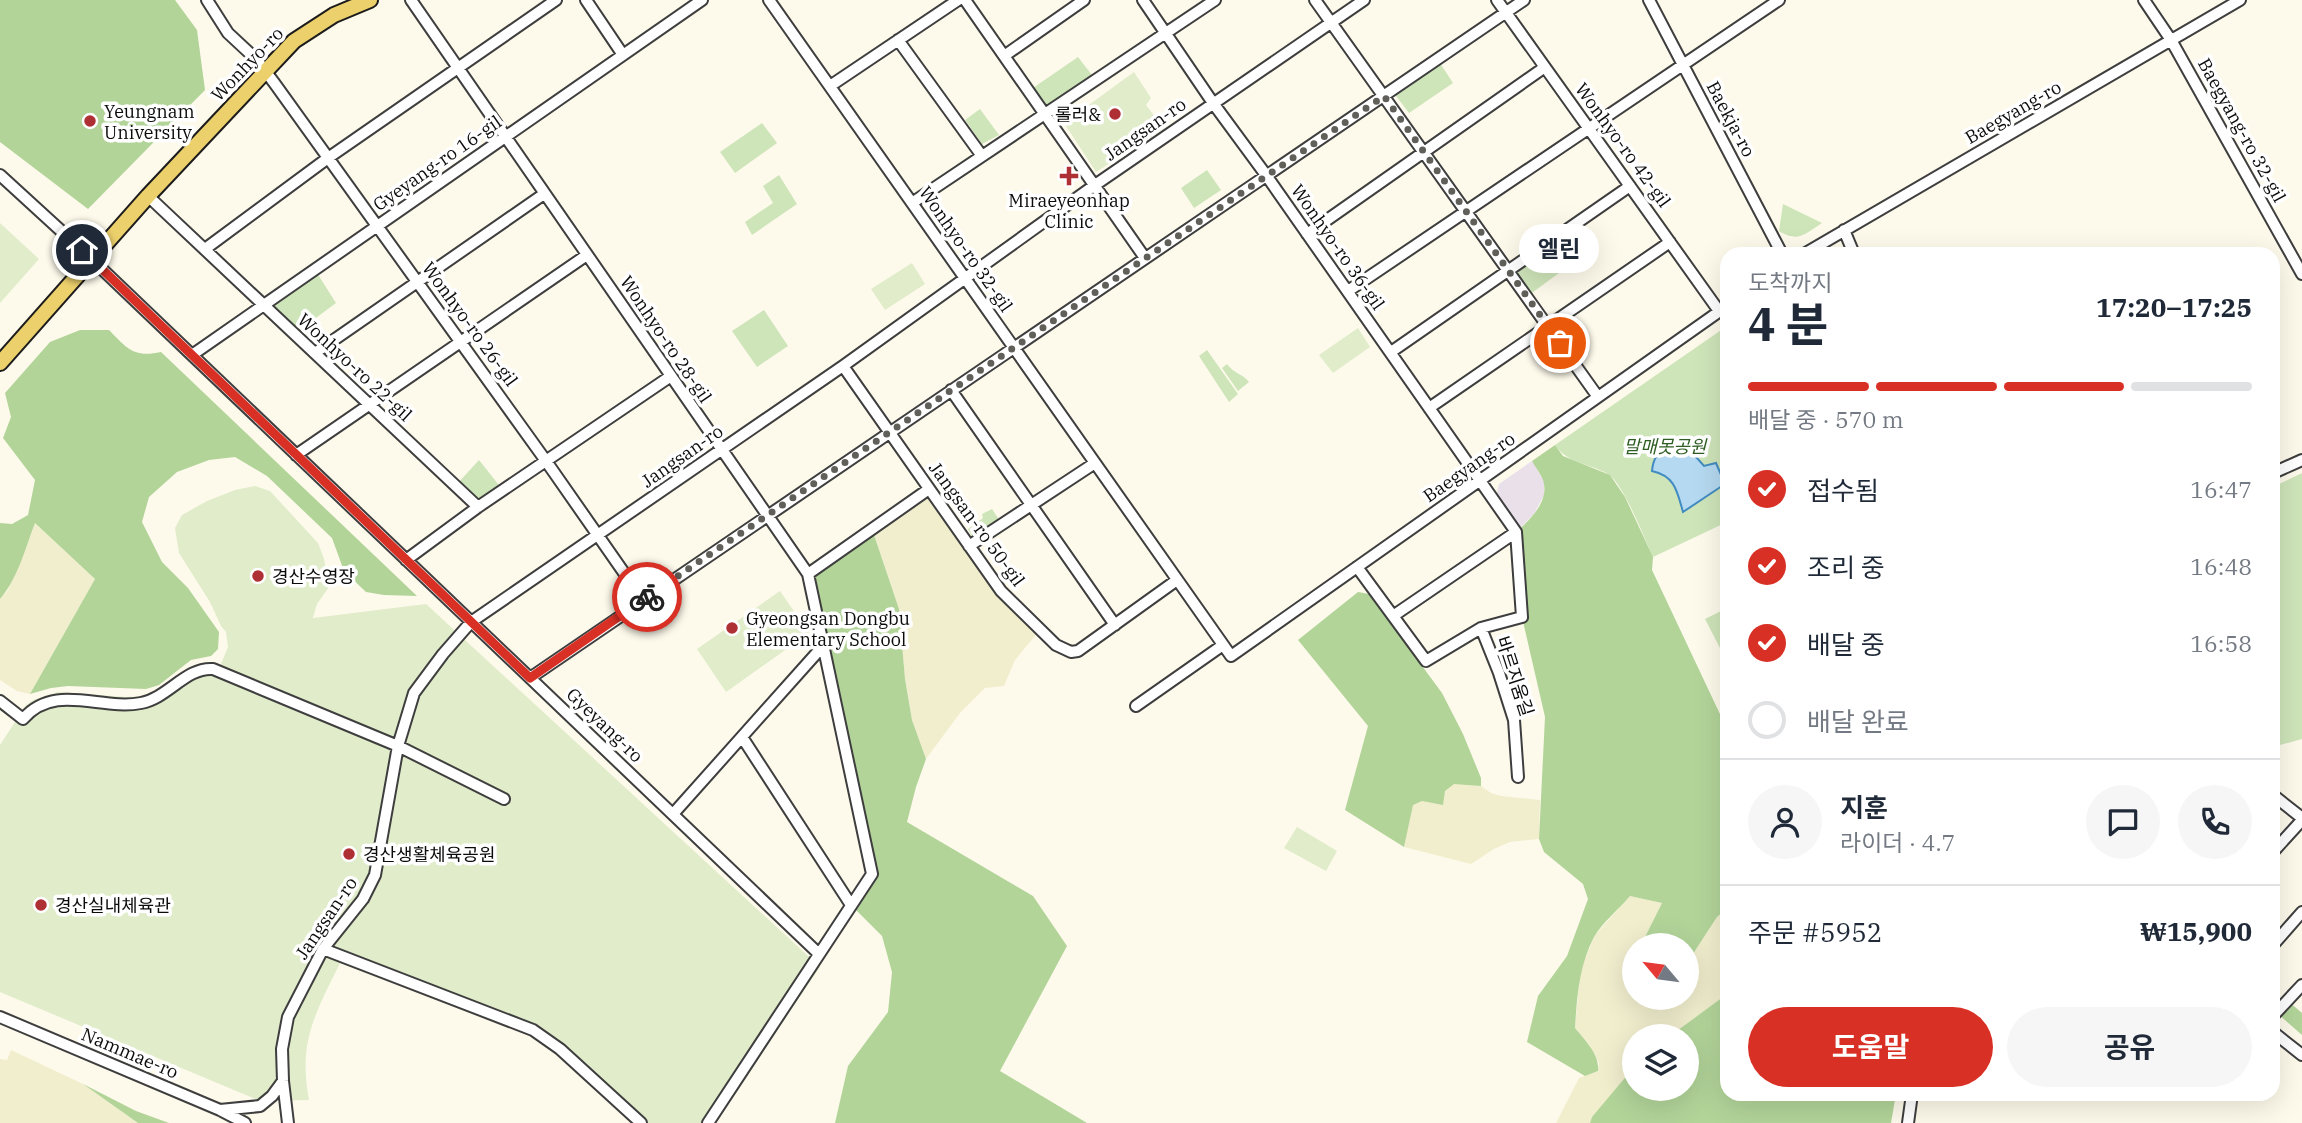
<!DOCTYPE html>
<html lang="ko">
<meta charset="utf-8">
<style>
body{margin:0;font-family:"IBM Plex Serif","Noto Sans KR",serif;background:#f6f6f7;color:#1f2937;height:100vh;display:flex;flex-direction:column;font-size:26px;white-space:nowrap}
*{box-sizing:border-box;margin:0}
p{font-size:23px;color:#747a83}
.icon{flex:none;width:38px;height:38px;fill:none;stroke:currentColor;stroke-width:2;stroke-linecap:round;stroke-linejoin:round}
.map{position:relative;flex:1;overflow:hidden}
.panel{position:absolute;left:1720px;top:247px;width:560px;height:854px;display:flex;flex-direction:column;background:#fff;border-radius:21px;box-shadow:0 7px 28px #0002}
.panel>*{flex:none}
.needle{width:46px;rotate:299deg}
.buttons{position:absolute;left:1622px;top:933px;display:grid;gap:14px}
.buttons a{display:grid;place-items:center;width:77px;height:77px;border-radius:50%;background:#fff;box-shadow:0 7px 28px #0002;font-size:35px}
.pin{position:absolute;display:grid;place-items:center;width:60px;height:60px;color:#fff;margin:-30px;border:4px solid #fff;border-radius:50%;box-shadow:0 2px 7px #0007}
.courier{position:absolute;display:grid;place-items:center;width:70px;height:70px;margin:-35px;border:5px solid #d93025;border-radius:50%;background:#fff;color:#222;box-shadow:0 2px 9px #0007}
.bubble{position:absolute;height:49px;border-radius:24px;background:#fff;box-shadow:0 7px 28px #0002;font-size:23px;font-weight:700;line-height:49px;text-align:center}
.headline em{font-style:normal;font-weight:700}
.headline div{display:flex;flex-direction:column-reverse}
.headline{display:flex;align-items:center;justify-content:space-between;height:119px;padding:0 28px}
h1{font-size:46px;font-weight:700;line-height:52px}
.bar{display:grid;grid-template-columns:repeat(4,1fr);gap:10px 7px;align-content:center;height:84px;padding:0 28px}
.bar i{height:9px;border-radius:5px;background:#e0e1e3}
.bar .on{background:#d93025}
.bar p{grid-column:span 4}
.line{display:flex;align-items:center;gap:18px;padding:0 28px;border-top:2px solid #e0e1e3}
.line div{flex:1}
.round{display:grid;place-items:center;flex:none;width:74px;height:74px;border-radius:37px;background:#f6f6f7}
ol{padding:0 28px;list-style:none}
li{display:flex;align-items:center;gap:21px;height:77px}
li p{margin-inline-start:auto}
li .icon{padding:7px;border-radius:50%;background:#d93025;color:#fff;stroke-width:4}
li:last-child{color:#747a83}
li i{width:38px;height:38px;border:4px solid #e0e1e3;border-radius:50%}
.action{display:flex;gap:14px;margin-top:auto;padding:14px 28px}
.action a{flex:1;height:80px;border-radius:42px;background:#d93025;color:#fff;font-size:28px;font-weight:700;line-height:80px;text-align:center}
.action a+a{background:#f6f6f7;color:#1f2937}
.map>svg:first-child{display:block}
.industrial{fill:#e9e0ea}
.farmland{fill:#f1eece}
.green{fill:#cee4b9}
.forest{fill:#b2d499}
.pitch{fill:#e0ecca}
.water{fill:#b5d9f0;stroke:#428cc1;stroke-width:2}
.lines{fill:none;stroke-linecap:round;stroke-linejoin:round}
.minor-casing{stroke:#3e3e3e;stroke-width:14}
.major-casing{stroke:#1c1c1c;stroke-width:18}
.minor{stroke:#fff;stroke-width:10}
.major{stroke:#ecd06c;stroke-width:14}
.done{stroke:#605f59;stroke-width:7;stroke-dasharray:0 12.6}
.route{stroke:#d93025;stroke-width:9}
.poi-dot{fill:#af3034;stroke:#fff;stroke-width:2.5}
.labels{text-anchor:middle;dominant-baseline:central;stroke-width:7;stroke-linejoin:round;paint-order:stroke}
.street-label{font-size:18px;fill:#0b0b0b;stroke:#fff}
.poi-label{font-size:18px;fill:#0b0b0b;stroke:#fff;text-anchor:start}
.park-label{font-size:18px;font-style:italic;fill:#2d5d22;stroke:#fff}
</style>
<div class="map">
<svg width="2302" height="1123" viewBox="0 0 2302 1123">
<rect width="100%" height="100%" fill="#fdfaeb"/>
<path class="industrial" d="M1532 461 1544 481V495L1534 514 1516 532 1495 501 1499 484Z"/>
<path class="farmland" d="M929 489 1003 593 1040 630 1015 660 1004 686 985 688 960 713 926 759 912 720 905 679 899 609 872 529Z
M35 523 95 579 30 694 17 691 0 680V599L7 591 22 559Z
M1454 783 1481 786 1491 793 1501 796 1540 800 1539 839 1510 842 1494 849 1471 864 1404 847 1412 805 1445 791Z
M1630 896 1662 903 1641 945H1634V998H1687V963L1717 917 1727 909V994L1670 1036H1634V1067L1593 1117 1590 1123H1556L1579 1078 1598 1071 1599 1063 1588 1043 1575 1028 1580 971 1595 935Z
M11 1050 83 1084 138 1123H0V1059L7 1060Z"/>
<path class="green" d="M1078 57 1095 79 1048 110 1030 90Z
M1438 60 1453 83 1409 113 1393 92Z
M980 109 999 135 982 144 965 120Z
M762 123 777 143 735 173 720 152Z
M1207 170 1221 190 1194 208 1181 188Z
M779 175 797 204 752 235 745 222 773 203 763 186Z
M1783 204 1822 223C1805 234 1798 243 1779 231Z
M1563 233 1581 257 1529 295 1511 271Z
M317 273 336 303 297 332 270 307Z
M764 310 788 346 757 367 732 331Z
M1727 326V522L1653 557C1644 538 1624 484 1608 474 1589 463 1568 464 1555 445Z
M1207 350 1238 394 1229 402 1199 356Z
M1227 364C1233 373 1243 374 1249 382L1238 391 1222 368Z
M479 460 502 489 478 505 457 484Z
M2302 473V739L2273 747V487Z
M992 509 1000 521 973 538 968 529 983 518 982 514Z
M1725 609 1727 644 1720 648 1705 619Z"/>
<path class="forest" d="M0 0H175L197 30 205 90 88 209 0 142Z
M80 330H109C127 348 133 358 161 352L417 596 384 595 366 592 344 571 332 538 267 476 235 457 209 460 177 472 149 497 142 522 162 562 188 588 219 632 218 649 211 656 191 660 159 685 146 689 68 686 51 688 30 694 95 579 35 523C25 549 18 578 0 599V523L12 524 28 515 35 480 3 438 11 417 5 393 50 342Z
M1555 445 1563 456 1610 475 1625 497 1653 557 1652 570 1727 729V909L1717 917 1687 963V945H1641L1662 903 1630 896C1619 909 1602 923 1594 937 1579 966 1577 996 1575 1028 1585 1040 1600 1055 1598 1071L1585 1076 1527 1042 1538 996 1567 956 1588 899 1583 884 1544 852 1539 839 1545 717 1522 617 1516 532C1530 520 1550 501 1543 480 1541 474 1535 467 1532 461Z
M872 529 899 609 905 679 912 720 926 759 916 787 907 822 1033 896 1067 946 1000 1071 1087 1123H835L848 1066 888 1012 892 972 882 936 851 905 872 874 808 574Z
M1358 592 1369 594 1442 693 1463 734 1481 778V786L1454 784 1445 791 1443 805 1422 801 1413 805 1404 847 1345 810 1368 726 1298 640Z
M1727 994V1094H1896L1891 1123H1590L1592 1117 1634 1067V1088H1687V1036H1670Z
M2288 1001 2302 1013V1035L2277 1013Z
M83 1084 136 1111 169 1123H138Z"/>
<path class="pitch" d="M1134 72 1151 98 1146 105 1164 129 1096 172 1064 123Z
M0 223 39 259 0 303Z
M912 263 925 284 885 310 871 289Z
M1358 328 1370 347 1333 373 1319 355Z
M255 486 270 491 318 543 324 559 329 587 317 604 313 618 426 604 820 967 714 1123H632L552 1048 527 1032 340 963C315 1014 298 1042 309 1100L260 1101 0 992V745L26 705 33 700 58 692 126 697 147 696 160 693 194 666 205 663 221 664 228 647 226 632 221 626 210 602 179 553 175 528 182 515 207 501 235 490Z
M780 591 809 633 726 692 697 649Z
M1297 827 1337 851 1326 871 1284 848Z"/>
<path class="water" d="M1672 444 1689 449 1704 466 1716 463 1725 484 1683 512C1677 491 1675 476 1652 471 1653 457 1659 451 1672 444Z"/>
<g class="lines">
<g class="minor-casing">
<path id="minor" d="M207 0 228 33 257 60 275 84 546 461 643 600
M411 0 808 574 872 874 708 1123
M586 0 623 55
M769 0 1231 656 1727 306
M965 0 1145 258
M1143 0 1213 103 1266 175 1516 532 1522 617 1481 628 1426 661 1357 567
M1315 0 1598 397
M1497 0 1719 311
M1649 0 1782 254
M2144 0 2171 40 2302 274
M898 40 982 156
M1004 56 1084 0
M830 86 958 0
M0 175 82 250 819 954
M148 196 478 507
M912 203 1215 0
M1844 230 1854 254
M1307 234 1545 67
M205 249 328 158 556 0
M1804 254 2240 0
M1348 291 1779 0
M1391 352 1630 186
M315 353 544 194
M192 355 702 0
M843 366 1001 591 1056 645 1071 652 1078 651 1177 580
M951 390 1115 625
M1429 408 1670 242
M296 455 587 255
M2273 473 2302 460
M969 546 1095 463
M406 560 478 507 671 376
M808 574 929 489
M1393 616 1516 532
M1481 628 1499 673 1514 720 1518 777
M530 678 1524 0
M0 701 23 719C55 682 101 711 141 703 168 698 186 667 213 669L398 746 504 799
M1136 706 1223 645
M742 737 851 905
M2273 795 2302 818
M673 814 823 646
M2273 852 2302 820
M2273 945 2302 912
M323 949 533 1030 560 1049 641 1123
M2273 1016 2302 985
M0 1017 220 1110 245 1123
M2273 1032 2302 1055
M220 1110 260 1106 272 1096 283 1081
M288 1123 283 1081 282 1049 288 1017 323 949 363 899 375 875 398 746 414 693 443 654 471 622 843 366 1095 185 1364 0
M1908 1123 1912 1094"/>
</g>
<g class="major-casing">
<path id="major" d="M0 363 148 196 294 41 334 15 370 0"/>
</g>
<use href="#minor" class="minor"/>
<use href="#major" class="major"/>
</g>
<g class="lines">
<path class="done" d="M647 597 1384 96 1560 343"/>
<path class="route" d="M82 250 530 678 647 597"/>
</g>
<g class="poi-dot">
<circle cx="1115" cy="114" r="7"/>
<circle cx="90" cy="121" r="7"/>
<path d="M1065.5 165.5h7v7h7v7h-7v7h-7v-7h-7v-7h7z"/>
<circle cx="258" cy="576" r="7"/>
<circle cx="732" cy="628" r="7"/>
<circle cx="349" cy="854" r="7"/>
<circle cx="41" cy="905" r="7"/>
</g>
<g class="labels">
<g class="street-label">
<text transform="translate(247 64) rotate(-46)">Wonhyo-ro</text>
<text transform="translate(2013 112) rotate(-30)">Baegyang-ro</text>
<text transform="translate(1731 119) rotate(62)">Baekja-ro</text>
<text transform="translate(1145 129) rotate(-35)">Jangsan-ro</text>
<text transform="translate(2242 130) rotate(61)">Baegyang-ro 32-gil</text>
<text transform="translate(1623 145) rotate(54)">Wonhyo-ro 42-gil</text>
<text transform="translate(437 163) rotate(-35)">Gyeyang-ro 16-gil</text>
<text transform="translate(1338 247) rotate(55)">Wonhyo-ro 36-gil</text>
<text transform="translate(966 249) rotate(55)">Wonhyo-ro 32-gil</text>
<text transform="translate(470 324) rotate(54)">Wonhyo-ro 26-gil</text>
<text transform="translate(666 339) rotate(56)">Wonhyo-ro 28-gil</text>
<text transform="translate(355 367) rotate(43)">Wonhyo-ro 22-gil</text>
<text transform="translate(682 456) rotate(-35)">Jangsan-ro</text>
<text transform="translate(1469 467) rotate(-35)">Baegyang-ro</text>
<text transform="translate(977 524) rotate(54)">Jangsan-ro 50-gil</text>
<text transform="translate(1515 676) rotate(72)">바르지움길</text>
<text transform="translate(605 725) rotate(44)">Gyeyang-ro</text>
<text transform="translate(326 918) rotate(-56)">Jangsan-ro</text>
<text transform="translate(130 1053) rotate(23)">Nammae-ro</text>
</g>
<g class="poi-label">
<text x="104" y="111">Yeungnam<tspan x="104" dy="21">University</tspan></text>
<text x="1101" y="114" text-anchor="end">롤러&amp;</text>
<text x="1069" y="200" text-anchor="middle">Miraeyeonhap<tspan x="1069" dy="21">Clinic</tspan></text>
<text x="272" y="576">경산수영장</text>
<text x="746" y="618">Gyeongsan Dongbu<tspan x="746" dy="21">Elementary School</tspan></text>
<text x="363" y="854">경산생활체육공원</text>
<text x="55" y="905">경산실내체육관</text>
</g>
<g class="park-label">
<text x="1665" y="446">말매못공원</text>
</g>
</g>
</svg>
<div class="buttons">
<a><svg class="needle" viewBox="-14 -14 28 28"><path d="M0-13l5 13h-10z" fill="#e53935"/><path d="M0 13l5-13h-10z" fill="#747a83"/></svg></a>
<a><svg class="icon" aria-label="layers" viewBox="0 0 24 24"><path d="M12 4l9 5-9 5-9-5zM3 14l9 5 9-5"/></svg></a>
</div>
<div class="pin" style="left:1560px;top:343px;background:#ea580c"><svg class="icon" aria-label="bag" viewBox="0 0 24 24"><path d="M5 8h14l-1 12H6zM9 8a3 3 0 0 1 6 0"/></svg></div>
<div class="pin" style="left:82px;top:250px;background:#1f2937"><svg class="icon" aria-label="home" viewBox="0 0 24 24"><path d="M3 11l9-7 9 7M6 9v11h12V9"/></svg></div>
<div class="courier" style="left:647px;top:597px"><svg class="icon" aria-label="bike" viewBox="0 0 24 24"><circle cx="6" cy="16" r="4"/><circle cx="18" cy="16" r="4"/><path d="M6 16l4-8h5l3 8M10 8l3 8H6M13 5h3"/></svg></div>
<div class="bubble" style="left:1519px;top:224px;width:80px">엘린</div>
<section class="panel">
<div class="headline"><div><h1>4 분</h1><p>도착까지</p></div><em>17:20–17:25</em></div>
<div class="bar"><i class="on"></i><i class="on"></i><i class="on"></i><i></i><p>배달 중 · 570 m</p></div>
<ol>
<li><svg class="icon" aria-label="check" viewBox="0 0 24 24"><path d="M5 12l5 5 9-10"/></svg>접수됨<p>16:47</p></li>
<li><svg class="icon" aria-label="check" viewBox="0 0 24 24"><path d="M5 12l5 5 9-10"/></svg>조리 중<p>16:48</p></li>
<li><svg class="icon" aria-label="check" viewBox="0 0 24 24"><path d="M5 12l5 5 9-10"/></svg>배달 중<p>16:58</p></li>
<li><i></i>배달 완료</li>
</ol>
<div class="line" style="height:126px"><a class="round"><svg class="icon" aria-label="person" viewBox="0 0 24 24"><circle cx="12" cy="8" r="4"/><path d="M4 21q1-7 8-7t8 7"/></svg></a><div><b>지훈</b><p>라이더 · 4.7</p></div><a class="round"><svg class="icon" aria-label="chat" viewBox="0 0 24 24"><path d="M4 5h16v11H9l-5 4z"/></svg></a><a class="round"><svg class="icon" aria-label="phone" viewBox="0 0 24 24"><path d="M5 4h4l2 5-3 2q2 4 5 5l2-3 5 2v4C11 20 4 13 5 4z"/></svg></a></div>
<div class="line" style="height:91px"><div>주문 #5952</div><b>₩15,900</b></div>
<div class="action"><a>도움말</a><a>공유</a></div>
</section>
</div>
